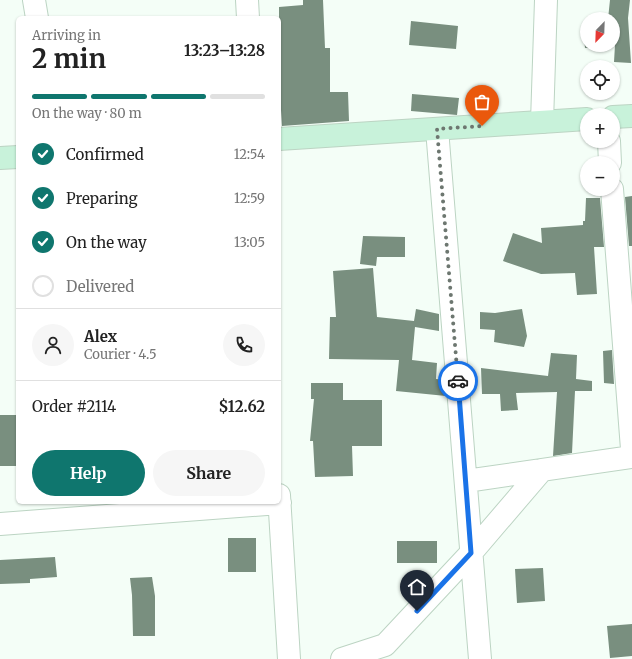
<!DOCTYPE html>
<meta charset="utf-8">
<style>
body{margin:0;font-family:Merriweather,serif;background:#f6f6f6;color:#222;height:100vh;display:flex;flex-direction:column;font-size:15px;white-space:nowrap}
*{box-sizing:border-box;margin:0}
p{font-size:13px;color:#767676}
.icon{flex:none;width:22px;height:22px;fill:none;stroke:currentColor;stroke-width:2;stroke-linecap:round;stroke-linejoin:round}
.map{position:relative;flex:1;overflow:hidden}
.details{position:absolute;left:16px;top:16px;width:265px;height:488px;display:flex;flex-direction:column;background:#fff;border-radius:6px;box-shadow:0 1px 3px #0004}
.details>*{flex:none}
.needle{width:26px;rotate:203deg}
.controls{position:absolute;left:580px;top:12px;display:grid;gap:8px}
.controls a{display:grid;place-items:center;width:40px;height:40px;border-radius:50%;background:#fff;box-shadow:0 1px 3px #0004;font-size:20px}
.pin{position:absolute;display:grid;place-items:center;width:34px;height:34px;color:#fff;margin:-41px -17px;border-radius:50% 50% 50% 0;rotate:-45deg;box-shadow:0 0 4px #0007}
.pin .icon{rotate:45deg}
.courier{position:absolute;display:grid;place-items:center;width:40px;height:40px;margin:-20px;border:3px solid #1a73e8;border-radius:50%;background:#fff;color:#222;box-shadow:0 1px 5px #0007}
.summary em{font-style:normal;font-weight:700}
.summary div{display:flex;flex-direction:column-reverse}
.summary{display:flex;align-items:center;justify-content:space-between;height:68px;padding:0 16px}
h1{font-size:26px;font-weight:700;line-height:30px}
.bar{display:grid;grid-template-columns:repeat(4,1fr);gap:6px 4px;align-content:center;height:48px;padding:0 16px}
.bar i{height:5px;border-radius:3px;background:#e0e0e0}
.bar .active{background:#0f766e}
.bar p{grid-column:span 4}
.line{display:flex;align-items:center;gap:10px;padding:0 16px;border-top:1px solid #e0e0e0}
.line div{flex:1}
.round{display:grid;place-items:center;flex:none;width:42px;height:42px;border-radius:21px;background:#f6f6f6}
ol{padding:0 16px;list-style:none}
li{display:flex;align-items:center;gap:12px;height:44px}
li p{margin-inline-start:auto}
li .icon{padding:4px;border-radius:50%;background:#0f766e;color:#fff;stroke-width:4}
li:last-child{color:#767676}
li i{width:22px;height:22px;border:2px solid #e0e0e0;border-radius:50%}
.button{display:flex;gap:8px;margin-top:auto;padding:8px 16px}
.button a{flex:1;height:46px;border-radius:24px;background:#0f766e;color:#fff;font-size:16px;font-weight:700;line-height:46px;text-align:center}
.button a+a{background:#f6f6f6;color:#222}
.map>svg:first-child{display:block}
.building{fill:#798f7f}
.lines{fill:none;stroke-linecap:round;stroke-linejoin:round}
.minor-casing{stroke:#bcd4c3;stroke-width:24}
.secondary-casing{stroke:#bcd4c3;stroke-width:24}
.minor{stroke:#fff;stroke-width:22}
.secondary{stroke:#c8f2da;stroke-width:22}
.done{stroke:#6d7770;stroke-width:4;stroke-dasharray:0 7.2}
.route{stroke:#1a73e8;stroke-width:5}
</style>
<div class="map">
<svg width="632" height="659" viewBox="0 0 632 659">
<rect width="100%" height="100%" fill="#f4fef7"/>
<path class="building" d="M303 0H323L325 48H330V92H348L349 121 282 126 279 78V7L303 5Z
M610 0H630L628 18 631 63 614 62 615 45 585 48 583 25H587V45H613V19H608Z
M411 21 458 26 456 49 409 45Z
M412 94 459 98 457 115 411 111Z
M632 196V246H629L625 197Z
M586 198H600L604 247H594L597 294 577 295 575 273 541 274 503 261 513 233 542 243 541 228 583 225V221H585Z
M363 236 405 237V257H377L376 266 360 264Z
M373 268 377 317 414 321 416 309 439 314V331L415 327 412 360 437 363 436 379 445 380 446 396 396 391 399 360 329 359 330 317H336L333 271Z
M522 309 527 336 524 347 494 342 495 330 480 329V312L495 313Z
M612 350 614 384 604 383 603 351Z
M551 353 577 355 576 379 592 381V391H575L572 453 553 456 557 392 516 393 518 410 501 411 500 394H482L481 368 548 376Z
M311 383H343V400H382V446H352L353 476 315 477 313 441H310L314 399H311Z
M0 415H18V466H0Z
M228 538H256V572H228Z
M397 541H437V563H397Z
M55 557 57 577 30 579V583L0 584V560Z
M543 568 545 601 517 603 515 569Z
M152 577 155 596V636H133L132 595 130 578Z
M632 624V656L610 658 607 626Z"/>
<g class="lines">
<g class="minor-casing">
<path id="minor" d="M34 0 37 18
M247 0 248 18
M542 122 546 0
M437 129 480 659
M609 141 610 163
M612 189 632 449
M466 481 632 457
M279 495 289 659
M0 524 280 503
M342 659 385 645 471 553 542 470"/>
</g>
<g class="secondary-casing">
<path id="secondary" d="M613 117 632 116
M279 139 587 119
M0 158 18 157"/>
</g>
<use href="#minor" class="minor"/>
<use href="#secondary" class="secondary"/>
</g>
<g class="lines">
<path class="done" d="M458 381 437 129 482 126"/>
<path class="route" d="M417 611 471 553 458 381"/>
</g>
</svg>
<div class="controls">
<a><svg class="needle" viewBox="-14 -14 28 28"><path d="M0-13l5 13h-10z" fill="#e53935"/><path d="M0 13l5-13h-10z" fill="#767676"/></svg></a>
<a><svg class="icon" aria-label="locate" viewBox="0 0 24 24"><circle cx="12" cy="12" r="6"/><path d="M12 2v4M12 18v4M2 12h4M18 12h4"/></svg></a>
<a>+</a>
<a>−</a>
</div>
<div class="pin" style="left:482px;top:126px;background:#ea580c"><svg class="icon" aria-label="bag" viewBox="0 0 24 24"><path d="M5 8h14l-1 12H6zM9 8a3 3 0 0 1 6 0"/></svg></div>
<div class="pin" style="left:417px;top:611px;background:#1f2937"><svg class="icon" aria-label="home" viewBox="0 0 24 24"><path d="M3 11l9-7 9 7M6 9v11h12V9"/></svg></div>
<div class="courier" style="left:458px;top:381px"><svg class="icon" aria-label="car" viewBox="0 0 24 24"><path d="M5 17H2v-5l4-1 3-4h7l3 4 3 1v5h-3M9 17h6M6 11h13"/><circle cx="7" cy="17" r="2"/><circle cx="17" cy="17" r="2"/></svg></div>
<section class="details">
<div class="summary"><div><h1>2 min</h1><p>Arriving in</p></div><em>13:23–13:28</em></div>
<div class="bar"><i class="active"></i><i class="active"></i><i class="active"></i><i></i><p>On the way · 80 m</p></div>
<ol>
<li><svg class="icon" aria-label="check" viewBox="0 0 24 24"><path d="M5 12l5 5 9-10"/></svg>Confirmed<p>12:54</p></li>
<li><svg class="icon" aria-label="check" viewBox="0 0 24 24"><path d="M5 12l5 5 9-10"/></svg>Preparing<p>12:59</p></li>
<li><svg class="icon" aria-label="check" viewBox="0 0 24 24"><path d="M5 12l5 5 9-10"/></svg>On the way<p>13:05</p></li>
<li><i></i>Delivered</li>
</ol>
<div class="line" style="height:72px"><a class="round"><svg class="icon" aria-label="person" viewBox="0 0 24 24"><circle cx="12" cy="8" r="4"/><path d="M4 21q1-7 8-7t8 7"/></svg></a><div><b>Alex</b><p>Courier · 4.5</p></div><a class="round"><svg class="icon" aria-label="phone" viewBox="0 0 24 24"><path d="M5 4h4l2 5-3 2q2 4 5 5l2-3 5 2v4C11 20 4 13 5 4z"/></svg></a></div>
<div class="line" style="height:52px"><div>Order #2114</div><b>$12.62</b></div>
<div class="button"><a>Help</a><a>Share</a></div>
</section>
</div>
